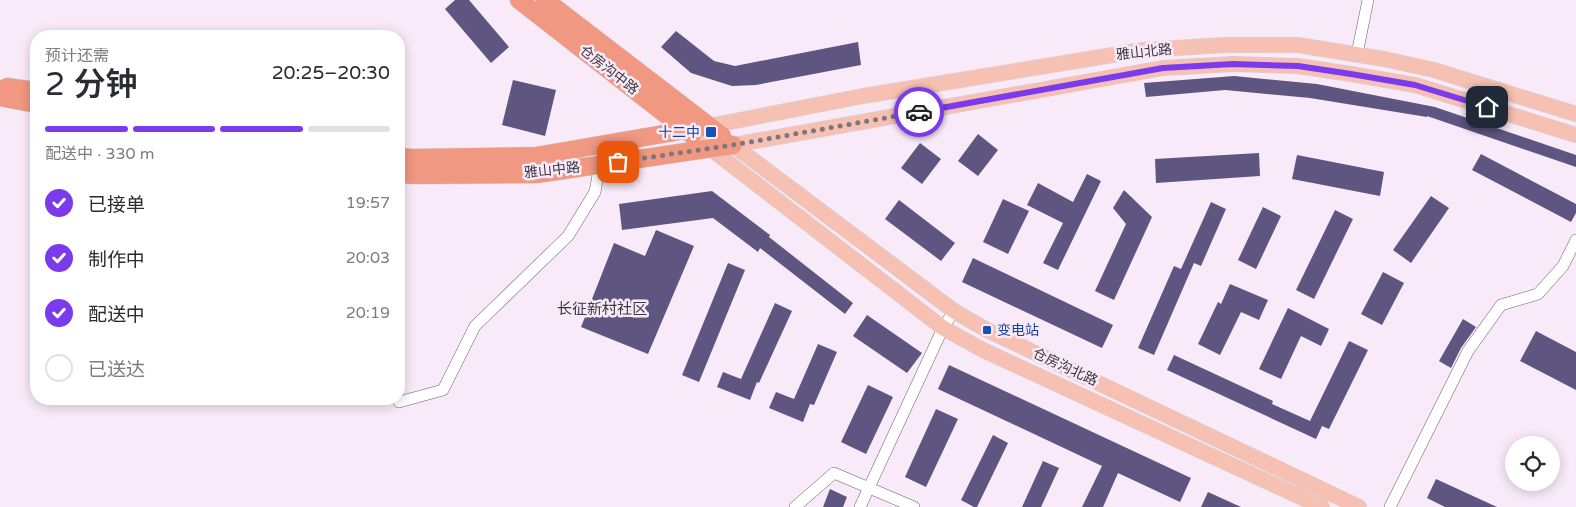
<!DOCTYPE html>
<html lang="zh">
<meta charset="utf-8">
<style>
body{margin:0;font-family:"Varela Round","Noto Sans SC",sans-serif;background:#f2f2f3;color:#2b2b33;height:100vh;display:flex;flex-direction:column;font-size:19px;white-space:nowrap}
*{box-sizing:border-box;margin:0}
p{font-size:16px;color:#7c7c81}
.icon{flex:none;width:28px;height:28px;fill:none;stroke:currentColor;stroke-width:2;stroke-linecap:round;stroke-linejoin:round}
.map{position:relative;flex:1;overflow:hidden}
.drawer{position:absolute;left:30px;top:30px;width:375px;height:375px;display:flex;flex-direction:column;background:#fff;border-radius:20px;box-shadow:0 2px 12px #0003}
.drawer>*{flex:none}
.buttons{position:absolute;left:1505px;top:436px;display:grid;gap:10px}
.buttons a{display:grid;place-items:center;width:55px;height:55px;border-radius:50%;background:#fff;box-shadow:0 2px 12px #0003;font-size:25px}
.pin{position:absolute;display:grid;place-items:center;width:42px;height:42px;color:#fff;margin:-21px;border-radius:10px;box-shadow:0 2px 8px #0006}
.courier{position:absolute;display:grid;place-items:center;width:50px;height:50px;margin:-25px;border:4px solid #7c3aed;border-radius:50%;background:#fff;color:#222;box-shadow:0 1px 6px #0007}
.overview em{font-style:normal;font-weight:600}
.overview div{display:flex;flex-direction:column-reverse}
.overview{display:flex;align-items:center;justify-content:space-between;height:85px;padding:0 15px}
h1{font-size:32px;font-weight:600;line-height:38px}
.bar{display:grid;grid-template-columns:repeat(4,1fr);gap:8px 5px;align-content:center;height:60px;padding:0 15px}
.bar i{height:6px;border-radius:4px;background:#e1e1e2}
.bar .current{background:#7c3aed}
.bar p{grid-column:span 4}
ol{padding:0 15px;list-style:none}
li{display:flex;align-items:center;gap:15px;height:55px}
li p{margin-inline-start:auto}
li .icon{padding:5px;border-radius:50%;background:#7c3aed;color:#fff;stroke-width:4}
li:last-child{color:#7c7c81}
li i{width:28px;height:28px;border:2px solid #e1e1e2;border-radius:50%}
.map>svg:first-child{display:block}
.building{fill:#5f5581}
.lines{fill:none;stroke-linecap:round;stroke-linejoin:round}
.minor-casing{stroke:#6c606c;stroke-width:12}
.major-casing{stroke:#d4d3d4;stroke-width:16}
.highway-casing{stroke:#d4d3d4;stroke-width:19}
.minor{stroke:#fff;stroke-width:11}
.major{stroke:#f6c1b3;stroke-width:15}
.highway{stroke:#f09881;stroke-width:18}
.done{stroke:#7e767e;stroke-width:5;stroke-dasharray:0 9}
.route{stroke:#7c3aed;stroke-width:6}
.transit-dot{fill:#1a4fb4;stroke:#f8eaf8;stroke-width:2}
.labels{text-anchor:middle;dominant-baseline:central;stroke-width:5;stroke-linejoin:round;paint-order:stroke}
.street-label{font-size:14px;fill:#3d373d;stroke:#f8eaf8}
.transit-label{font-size:14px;fill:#164399;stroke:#f8eaf8;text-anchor:end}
.neighbourhood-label{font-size:15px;fill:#3d373d;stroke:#f8eaf8}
</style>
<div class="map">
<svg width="1576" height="507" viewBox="0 0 1576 507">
<rect width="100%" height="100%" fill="#f8eaf8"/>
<path class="building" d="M455 0H469L509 47 491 63 445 9Z
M676 31 714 61 735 66 858 42 861 65 756 85 732 86 691 73 661 47Z
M1234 76 1317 84 1435 107 1576 155V167L1427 116V117L1310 98 1225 90 1146 97 1144 83Z
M513 80 556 90 545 136 502 125Z
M978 134 998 150 978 176 958 161Z
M920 143 941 159 922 184 901 168Z
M1259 153 1260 176 1156 183 1155 159Z
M1481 154 1576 204V213L1571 222 1472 170Z
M1297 155 1384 172 1380 196 1292 179Z
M1087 174 1101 181 1058 270 1043 263 1063 223 1027 205 1038 183 1073 202Z
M1124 190 1152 217 1114 300 1095 291 1126 224 1113 208Z
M712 191 770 235 769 237 853 303 845 314 760 248 758 252 713 218 622 230 619 204Z
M1431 196 1449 208 1411 263 1393 250Z
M1003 199 1029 211 1008 254 983 242Z
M899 200 955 243 941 261 885 219Z
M1211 202 1226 209 1201 266 1194 263 1154 355 1138 348 1174 266 1181 269Z
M1263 207 1281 216 1256 269 1238 260Z
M1335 210 1353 219 1314 299 1296 290Z
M656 230 694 246 648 354 581 327 614 243 645 256Z
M973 258 1113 325 1102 348 962 282Z
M728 263 745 270 699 382 682 375Z
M1383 272 1404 283 1382 325 1361 314Z
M1230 284 1268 300 1259 320 1241 312 1220 355 1198 344 1218 302 1221 304Z
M775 303 792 311 759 383 757 382 750 400 717 387 723 372 741 379Z
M1288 308 1329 329 1321 346 1301 336 1281 379 1259 369Z
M867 315 922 353 907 373 853 336Z
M1463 319 1476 327 1461 348 1451 368 1439 361Z
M1536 331 1576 352V390L1520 361Z
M1349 341 1368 350 1329 429 1322 426 1316 439 1167 370 1174 355 1273 401 1272 404 1310 421Z
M818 344 837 352 814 405 810 404 803 422 769 408 776 392 794 399Z
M949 365 1191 478 1180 502 1118 473 1103 507H1082L1102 466 938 389Z
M868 385 893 397 866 454 841 442Z
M936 409 958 419 926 487 905 477Z
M993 435 1008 443 977 507H974L961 500Z
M1043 461 1059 468 1041 507H1022Z
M1436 479 1497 507H1445L1427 498Z
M830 489 847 497 843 507H823Z
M1208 492 1241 507H1201Z"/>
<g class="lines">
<g class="minor-casing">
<path id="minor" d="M1357 54 1368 0
M399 402 443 390 475 326 568 236 595 192 600 164
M795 507 834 473 914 507
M860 507 943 328 954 311
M1390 507 1468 351 1501 305 1538 294 1563 266 1576 240"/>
</g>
<g class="major-casing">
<path id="major" d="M709 126 863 96 1143 50 1225 45H1298L1384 59 1434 70 1576 114
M698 139 943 328 983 350 1322 507
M729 142 954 311 987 330 1359 507
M733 145 1163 68 1233 64 1298 66 1351 74 1415 85 1576 135"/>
</g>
<g class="highway-casing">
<path id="highway" d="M519 0 692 135
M545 0 722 136
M7 87 36 91
M0 97 36 104
M399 157 412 158 536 156 709 126
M399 174 415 175 537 174 733 145"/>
</g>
<use href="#minor" class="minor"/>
<use href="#major" class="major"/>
<use href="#highway" class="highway"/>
</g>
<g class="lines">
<path class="done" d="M618 162 733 145 919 112"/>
<path class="route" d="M919 112 1163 68 1233 64 1298 66 1351 74 1415 85 1487 107"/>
</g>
<g class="transit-dot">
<rect x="705" y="126" width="12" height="12" rx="2.5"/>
<rect x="982" y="325" width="10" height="10" rx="2.5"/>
</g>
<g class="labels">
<g class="street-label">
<text transform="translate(1144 52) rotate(-6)">雅山北路</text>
<text transform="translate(609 70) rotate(38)">仓房沟中路</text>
<text transform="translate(552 170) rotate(-6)">雅山中路</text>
<text transform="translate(1065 367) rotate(25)">仓房沟北路</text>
</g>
<g class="transit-label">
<text x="700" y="132">十二中</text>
<text x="997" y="330" text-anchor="start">变电站</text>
</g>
<g class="neighbourhood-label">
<text x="602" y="309">长征新村社区</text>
</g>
</g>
</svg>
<div class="buttons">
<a><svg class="icon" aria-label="locate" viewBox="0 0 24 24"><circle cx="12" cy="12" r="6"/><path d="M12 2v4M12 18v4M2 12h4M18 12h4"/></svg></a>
</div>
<div class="pin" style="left:618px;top:162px;background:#ea580c"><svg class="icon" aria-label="bag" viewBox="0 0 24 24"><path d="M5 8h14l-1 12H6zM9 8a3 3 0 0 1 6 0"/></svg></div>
<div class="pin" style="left:1487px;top:107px;background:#1f2937"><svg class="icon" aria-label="home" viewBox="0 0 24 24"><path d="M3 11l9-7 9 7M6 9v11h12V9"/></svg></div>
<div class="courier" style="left:919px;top:112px"><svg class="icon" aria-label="car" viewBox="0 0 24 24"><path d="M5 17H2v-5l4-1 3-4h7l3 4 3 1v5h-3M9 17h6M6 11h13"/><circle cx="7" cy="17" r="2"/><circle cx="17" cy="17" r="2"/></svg></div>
<section class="drawer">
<div class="overview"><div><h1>2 分钟</h1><p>预计还需</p></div><em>20:25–20:30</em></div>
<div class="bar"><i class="current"></i><i class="current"></i><i class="current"></i><i></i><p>配送中 · 330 m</p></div>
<ol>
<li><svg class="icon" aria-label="check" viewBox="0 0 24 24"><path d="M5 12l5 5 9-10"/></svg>已接单<p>19:57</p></li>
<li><svg class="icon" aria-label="check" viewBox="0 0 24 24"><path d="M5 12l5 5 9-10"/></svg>制作中<p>20:03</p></li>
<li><svg class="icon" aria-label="check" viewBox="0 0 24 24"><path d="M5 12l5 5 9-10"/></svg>配送中<p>20:19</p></li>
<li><i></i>已送达</li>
</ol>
</section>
</div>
